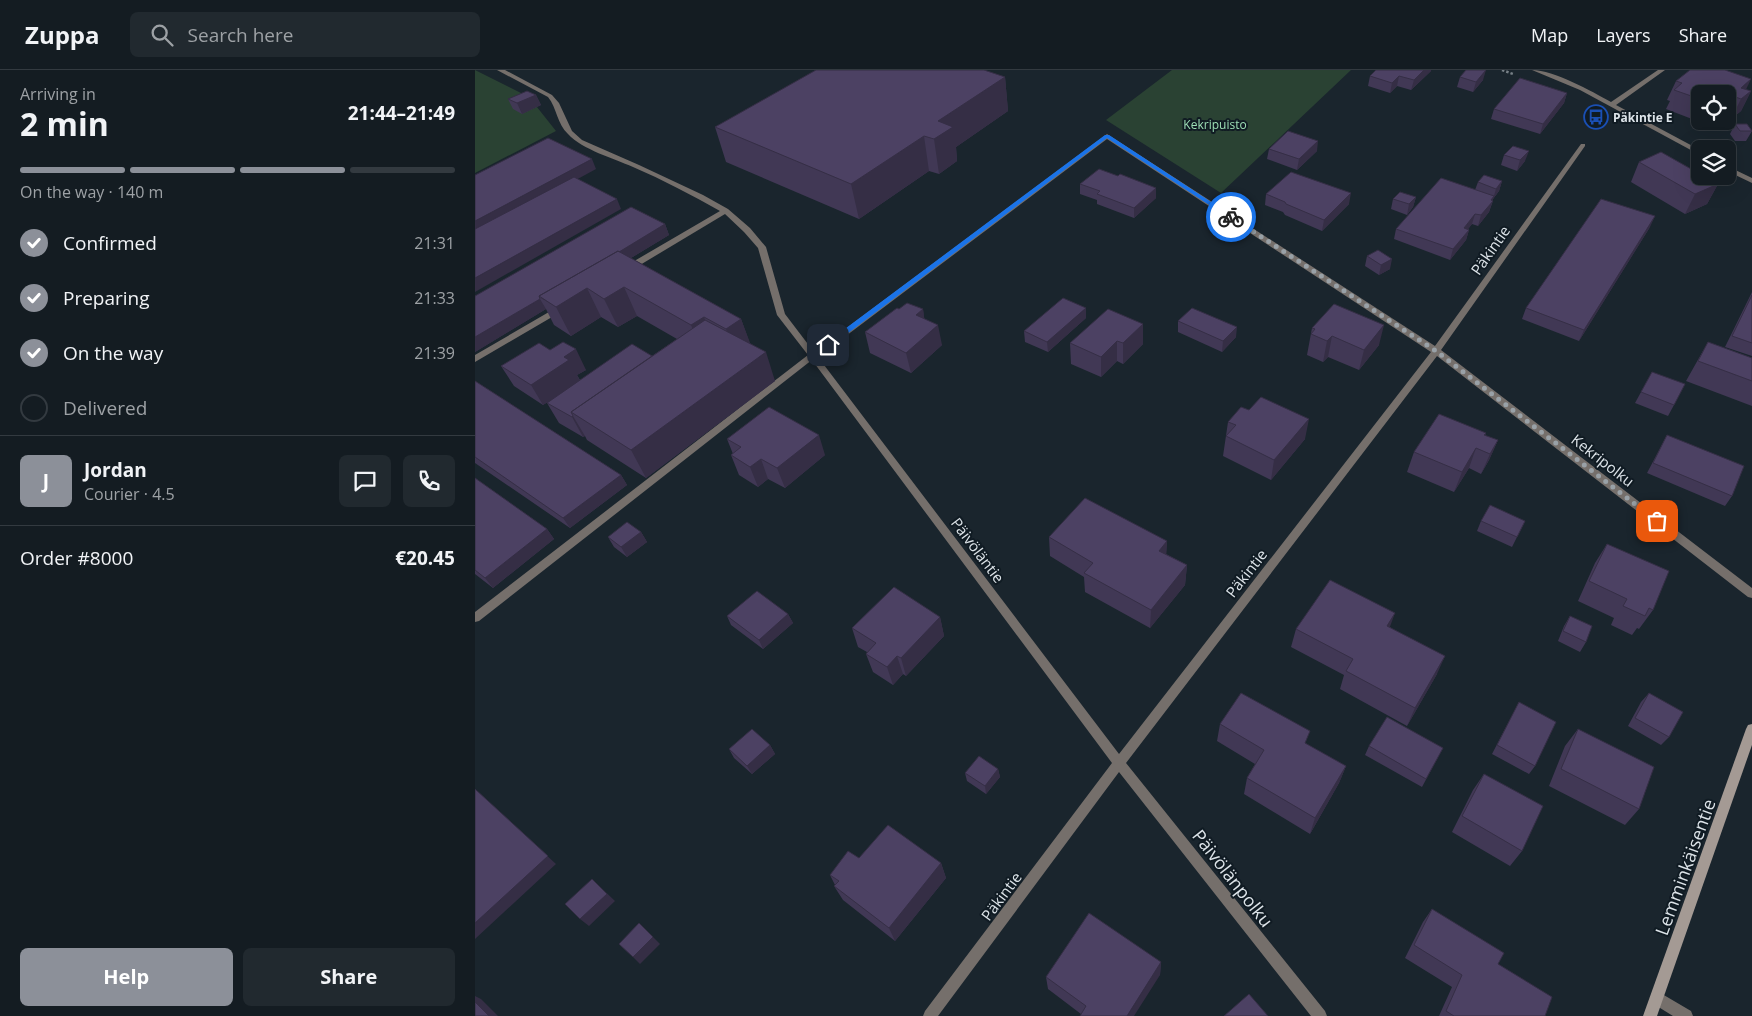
<!DOCTYPE html>
<meta charset="utf-8">
<style>
body{margin:0;font-family:"Open Sans",sans-serif;background:#21292f;color:#f1f3f6;height:100vh;display:flex;flex-direction:column;font-size:19px;white-space:nowrap}
*{box-sizing:border-box;margin:0}
p{font-size:16px;color:#9da1a5}
.icon{flex:none;width:28px;height:28px;fill:none;stroke:currentColor;stroke-width:2;stroke-linecap:round;stroke-linejoin:round}
.map{position:relative;flex:1;overflow:hidden}
.side{display:flex;flex-direction:column;background:#141c22;width:475px}
.side>*{flex:none}
.controls{position:absolute;left:1216px;top:15px;display:grid;gap:10px}
.controls a{display:grid;place-items:center;width:45px;height:45px;border-radius:8px;background:#141c22;box-shadow:0 5px 20px #0002,0 0 0 1px #333a40;font-size:25px}
.pin{position:absolute;display:grid;place-items:center;width:42px;height:42px;color:#fff;margin:-21px;border-radius:10px;box-shadow:0 2px 8px #0006}
.courier{position:absolute;display:grid;place-items:center;width:50px;height:50px;margin:-25px;border:4px solid #1a73e8;border-radius:50%;background:#fff;color:#222;box-shadow:0 1px 6px #0007}
.headline em{font-style:normal;font-weight:700}
.headline div{display:flex;flex-direction:column-reverse}
.headline{display:flex;align-items:center;justify-content:space-between;height:85px;padding:0 20px}
h1{font-size:32px;font-weight:700;line-height:38px}
.bar{display:grid;grid-template-columns:repeat(4,1fr);gap:8px 5px;align-content:center;height:60px;padding:0 20px}
.bar i{height:6px;border-radius:4px;background:#333a40}
.bar .current{background:#8c9099}
.bar p{grid-column:span 4}
.line{display:flex;align-items:center;gap:12px;padding:0 20px;border-top:1px solid #333a40}
.line div{flex:1}
.round{display:grid;place-items:center;flex:none;width:52px;height:52px;border-radius:8px;background:#21292f}
ol{padding:0 20px;list-style:none}
li{display:flex;align-items:center;gap:15px;height:55px}
li p{margin-inline-start:auto}
li .icon{padding:5px;border-radius:50%;background:#8c9099;color:#fff;stroke-width:4}
li:last-child{color:#9da1a5}
li i{width:28px;height:28px;border:2px solid #333a40;border-radius:50%}
.action{display:flex;gap:10px;margin-top:auto;padding:10px 20px}
.action a{flex:1;height:58px;border-radius:8px;background:#8c9099;color:#fff;font-size:20px;font-weight:700;line-height:58px;text-align:center}
.action a+a{background:#21292f;color:#f1f3f6}
header{display:flex;align-items:center;gap:30px;box-sizing:border-box;height:70px;padding:0 25px;background:#141c22;border-bottom:1px solid #333a40}
header strong{font-size:24px}
nav{display:flex;gap:28px;margin-inline-start:auto;font-size:18px}
.search{width:350px;height:45px;background:#21292f;display:flex;align-items:center;gap:12px;box-sizing:border-box;padding:0 18px;border-radius:8px;color:#9da1a5;font-size:19px}
main{display:flex;flex:1;min-height:0}
.map>svg:first-child{display:block}
.green{fill:#2a4233}
.lines{fill:none;stroke-linecap:round;stroke-linejoin:round}
.path{stroke:#778087;stroke-width:2.5;stroke-dasharray:2.5 2;stroke-linecap:butt}
.lane{fill:#756f6b;fill-rule:evenodd}
.street{fill:#756f6b;fill-rule:evenodd}
.secondary{fill:#a49a94;fill-rule:evenodd}
.wall{fill:#413855}
.shaded-wall{fill:#352e45}
.building{fill:#4c4163;stroke:#352e45}
.route{fill:#1a73e8}
.done{stroke:#99a1a7;stroke-width:5;stroke-dasharray:0 9}
.labels{text-anchor:middle;dominant-baseline:central;stroke-width:4;stroke-linejoin:round;paint-order:stroke}
.far-poi-label{font-size:12px;font-weight:bold;fill:#dde4e9;stroke:#101b23;text-anchor:start}
.far-park-label{font-size:12px;fill:#9ddfb6;stroke:#101b23}
.street-label{font-size:15px;fill:#dde4e9;stroke:#101b23}
.near-street-label{font-size:18px;fill:#dde4e9;stroke:#101b23}
</style>
<header>
<strong>Zuppa</strong>
<div class="search"><svg class="icon" aria-label="search" viewBox="0 0 24 24"><circle cx="10" cy="10" r="6"/><path d="M15 15l6 6"/></svg>Search here</div>
<nav><a>Map</a><a>Layers</a><a>Share</a></nav>
</header>
<main>
<section class="side">
<div class="headline"><div><h1>2 min</h1><p>Arriving in</p></div><em>21:44–21:49</em></div>
<div class="bar"><i class="current"></i><i class="current"></i><i class="current"></i><i></i><p>On the way · 140 m</p></div>
<ol>
<li><svg class="icon" aria-label="check" viewBox="0 0 24 24"><path d="M5 12l5 5 9-10"/></svg>Confirmed<p>21:31</p></li>
<li><svg class="icon" aria-label="check" viewBox="0 0 24 24"><path d="M5 12l5 5 9-10"/></svg>Preparing<p>21:33</p></li>
<li><svg class="icon" aria-label="check" viewBox="0 0 24 24"><path d="M5 12l5 5 9-10"/></svg>On the way<p>21:39</p></li>
<li><i></i>Delivered</li>
</ol>
<div class="line" style="height:90px"><b class="round" style="background:#8c9099;color:#fff">J</b><div><b>Jordan</b><p>Courier · 4.5</p></div><a class="round"><svg class="icon" aria-label="chat" viewBox="0 0 24 24"><path d="M4 5h16v11H9l-5 4z"/></svg></a><a class="round"><svg class="icon" aria-label="phone" viewBox="0 0 24 24"><path d="M5 4h4l2 5-3 2q2 4 5 5l2-3 5 2v4C11 20 4 13 5 4z"/></svg></a></div>
<div class="line" style="height:65px"><div>Order #8000</div><b>€20.45</b></div>
<div class="action"><a>Help</a><a>Share</a></div>
</section>
<div class="map">
<svg width="1277" height="946" viewBox="0 0 1277 946">
<rect width="100%" height="100%" fill="#1a252d"/>
<path class="green" d="M0 0 54 27 81 61 0 103Z
M697 0H876L746 123 631 50Z"/>
<g class="lines">
<path class="path" d="M1027 0 1038 4"/>
<path class="lane" d="M22 0H30L77 25 84 33 97 61 107 70 164 95 228 125 253 139 275 158 291 177 310 244 342 286 4 551 0 552V542L333 285 302 245 283 178 269 162 250 144 155 201H149V197L245 141C217 125 188 110 158 97 138 88 108 80 93 64 82 54 82 38 73 27Z
M86 235 90 238 89 240 0 292V285Z
M1182 921 1216 941 1218 946H1198L1177 933 1175 928 1177 923Z"/>
<path class="street" d="M1057 0C1079 0 1116 21 1136 32L1183 0H1190L1141 35 1225 80V85L1105 20Z
M632 64 960 276 1106 74H1110V76L966 280 1277 518V528L1273 527 962 286 651 693 850 941 852 946H836L644 702 463 946H448L450 941 637 693 334 286ZM632 69 956 282 644 684 343 287Z
M1252 96 1277 108V113L1252 101Z"/>
<path class="secondary" d="M1277 654V675L1182 946H1168L1271 659 1273 655Z"/>
</g>
<path class="wall" d="M956 1 936 20 922 16 915 23 893 16 895 6Z
M530 7 533 41 481 77 482 91 464 104 454 101 384 149 251 92 240 57Z
M985 7 1008 10 998 22 982 17Z
M1201 11 1271 20 1276 21 1266 41 1256 49 1252 47V24H1225V51H1233L1230 54 1191 39 1195 31 1192 30Z
M1092 23 1089 33 1065 64 1016 49 1019 39Z
M61 25 66 35 47 44 38 39 33 29Z
M1260 54 1277 61 1271 71H1260L1255 64Z
M794 79 842 81 822 100 792 89Z
M1029 85 1050 91 1042 101 1026 95Z
M1164 92 1243 114 1232 134 1210 144 1156 112Z
M643 106 681 118V128L659 148 622 134V130L605 124V114Z
M1027 111 1024 121 1018 129 1017 131H1018L1014 142 1003 156 997 154 993 159 994 160 991 170 975 190 919 169 921 159 1000 120 1003 112Z
M791 124 874 134 847 161 810 145 808 142 790 135Z
M941 127 938 137 932 145 916 139 918 129Z
M190 154 194 165 156 188 266 249 275 274 300 311 171 408 112 370 110 366 108 367 84 353 72 333 82 326 68 335 39 316 26 296 75 280 111 300 102 305 105 310 177 286 202 269 162 246 143 257 126 247 96 266 79 255 71 239 0 282V226Z
M1175 157 1104 271 1047 249 1051 238Z
M892 186 915 199 904 205 890 196Z
M1277 222V286L1250 277Z
M424 239H448L449 249 467 275 436 303 395 283 390 262Z
M611 248 573 282 550 272 549 261Z
M703 251 761 267 747 282 703 262Z
M668 254V274L648 294 642 291 626 307 596 294 595 273Z
M837 258 904 275 884 300 853 287 848 292 832 285Z
M1233 272 1277 288V336L1211 311Z
M1177 302 1199 335 1193 346 1160 333Z
M0 311 146 405 152 415 95 458 0 393Z
M753 352 830 369 796 410 748 386Z
M1011 363 1010 366 1023 370 1014 390 1006 404 994 398 979 422 932 402 939 382Z
M1192 365 1257 426 1250 436 1172 403Z
M252 369 350 385 310 418 293 409 283 417 264 405 256 385 258 384Z
M0 408 72 459 79 469 18 518 0 504Z
M1006 451H1050L1037 477 1002 461Z
M166 462 172 472 152 487 139 477 133 467Z
M574 467 692 471 691 484 712 495 710 515 675 558 610 522 609 507 575 486Z
M1132 474 1178 540 1164 559 1162 558 1157 565 1136 555 1139 548 1103 531 1120 493Z
M313 544 318 553 288 579 256 555 252 546Z
M1095 546 1111 572 1105 582 1083 571 1089 556Z
M465 547 469 566 431 606 428 604 418 615 398 602 391 584 392 582 383 577 377 558Z
M915 557 962 604 932 656 865 619 869 605 816 577 821 559Z
M1174 623 1194 667 1186 675 1153 656 1166 632Z
M1044 632 1060 696 1054 704 1017 684Z
M745 654 831 674 871 696 864 713 835 764 769 724 772 708 780 694 742 671Z
M1103 659 1164 739 1150 755 1074 716 1090 676Z
M295 675 300 684 277 704 259 688 254 679Z
M894 676 968 678 947 717 890 685Z
M523 699 525 707 511 724 492 711 490 703Z
M1009 704 1047 781 1035 796 977 762 998 720Z
M384 788 466 793 471 808 420 871 368 830 359 816 360 815 355 805Z
M957 839 1023 894 1070 946H964L977 917 930 888 948 852Z
M686 892 685 905 606 944 573 919 571 907Z"/>
<path class="shaded-wall" d="M949 0H956V1L936 20 939 10Z
M1011 0 1008 10 998 22 1001 12Z
M924 6 922 16 915 23 917 13Z
M530 7 533 41 481 77 482 91 464 104 459 69 463 51Z
M1276 9 1267 28 1266 18Z
M1276 21 1266 41 1256 49 1266 29Z
M1092 23 1089 33 1065 64 1068 54Z
M61 25 66 35 47 44 42 33Z
M449 66 454 101 384 149 376 114Z
M843 71 842 81 822 100 824 89Z
M1054 81 1050 91 1042 101 1045 90Z
M117 89 121 99 0 165V151Z
M1027 111 1024 121 1018 129 1021 119Z
M1243 114 1232 134 1210 144 1220 124Z
M681 118V128L659 148V138Z
M876 123 874 134 847 161 849 150Z
M1019 126 1014 142 1003 156 1006 145Z
M941 127 938 137 932 145 934 134Z
M142 129 146 139 0 222V208Z
M1000 144 997 154 986 168 989 158Z
M1180 146 1175 157 1104 271 1109 260Z
M190 154 194 165 78 235 66 228Z
M994 160 991 170 975 190 978 179Z
M917 189 915 199 904 205 906 195Z
M149 217 162 246 143 257 129 229Z
M112 218 126 247 96 266 81 237Z
M65 229 71 239 0 282V267Z
M611 238V248L573 282 572 272Z
M448 239 451 260 441 245Z
M229 247 240 276 228 284 216 255Z
M266 249 277 278 262 288 251 259Z
M668 254V274L648 294V273Z
M463 255 467 275 436 303 431 283Z
M909 255 904 275 884 300 889 280Z
M762 257 761 267 747 282 748 271Z
M857 266 853 287 848 292 852 271Z
M642 271V291L626 307V287Z
M101 279 111 300 102 305 105 311 68 335 56 315 89 287Z
M291 282 300 311 171 408 156 380Z
M98 346 110 366 108 367 97 347Z
M834 349 830 369 796 410 799 390Z
M344 365 350 385 310 418 302 398Z
M1023 370 1014 390 1006 404 1015 384Z
M1001 378 994 398 979 422 987 402Z
M286 389 293 409 283 417 275 397Z
M146 405 152 415 95 458 88 448Z
M72 459 79 469 18 518 10 508Z
M166 462 172 472 152 487 146 477Z
M692 471 691 490 684 481Z
M712 495 710 515 675 558 676 540Z
M920 543 913 562 912 556Z
M313 544 318 553 288 579 284 570Z
M465 547 469 566 431 606 426 588Z
M422 586 428 604 418 615 412 597Z
M970 586 962 604 932 656 940 638Z
M295 675 300 684 277 704 272 696Z
M871 696 864 713 835 764 840 748Z
M523 699 525 707 511 724 510 716Z
M0 719 81 794 0 869Z
M466 793 471 808 420 871 414 858Z
M117 809 140 831 114 856 105 849Z
M164 853 185 874 165 894 158 887Z
M686 892 685 905 659 946H652Z
M0 926 6 929 23 946H14L0 932Z"/>
<path class="building" d="M341 0H509L530 7 463 51 478 57 459 69 449 66 376 114 240 57Z
M901 0H949L939 10 924 6 917 13 895 6Z
M991 0H1011L1001 12 985 7Z
M1215 0H1250L1276 9 1266 18 1276 21 1266 29 1252 24H1225V29L1199 20 1207 13 1201 11Z
M1045 8 1092 23 1068 54 1019 39Z
M52 21 61 25 42 33 33 29Z
M1260 54H1272L1277 61H1265Z
M813 61 843 71 824 89 794 79Z
M73 68 117 89 0 151V105Z
M1038 76 1054 81 1045 90 1029 85Z
M1186 82 1225 104V106H1229L1243 114 1220 124 1164 92Z
M624 99 643 106 645 104 681 118 659 138 622 124 625 121 605 114Z
M816 102 876 123 849 150 811 134 810 132 791 124Z
M1009 105 1027 111 1021 119 1003 112Z
M99 107 142 129 0 208V159Z
M966 108 1019 126 1016 130 1018 131 1006 145 1000 144 989 158 994 160 978 179 921 159Z
M925 122 941 127 934 134 918 129Z
M1126 129 1180 146 1109 260 1051 238Z
M156 137 190 154 144 182 143 181 64 226 65 229 0 267V226Z
M903 180 917 189 906 195 892 186Z
M143 181 266 249 251 259 229 247 216 255 149 217 129 229 112 218 81 237 64 226Z
M1277 225V273L1257 266Z
M588 228 611 238 572 272 549 261Z
M432 233 448 239 441 245 463 255 431 283 390 262 422 238 424 239Z
M859 234 909 255 889 280 857 266 852 271 836 264 840 259 837 258Z
M717 238 762 257 748 271 703 251Z
M633 239 668 254 648 273 642 271 626 287 595 273Z
M230 250 291 282 156 380 96 342Z
M88 272 101 279 89 287 94 290 56 315 26 296 64 273 75 280Z
M1233 272 1277 288V311L1223 291Z
M157 274 177 286 96 342 98 346 97 347 72 333Z
M1177 302 1210 314 1199 335 1166 322Z
M0 311 146 405 88 448 0 387Z
M786 327 834 349 799 390 751 366 761 355 753 352 766 337 774 340Z
M294 337 344 365 302 398 286 389 275 397 256 385 266 377 252 369Z
M964 344 1011 363 1009 365 1023 370 1015 384 1001 378 987 402 939 382Z
M1192 365 1269 396 1257 426 1178 393Z
M0 408 72 459 10 508 0 500Z
M610 428 692 471 684 481 712 495 676 540 609 503 618 493 574 467Z
M1015 435 1050 451 1042 467 1006 451Z
M152 452 166 462 146 477 133 467Z
M1132 474 1194 501 1178 540 1174 538 1170 546 1148 536 1152 529 1114 511Z
M855 510 920 543 912 556 970 586 940 638 871 601 878 589 821 559Z
M419 517 465 547 426 588 422 586 412 597 391 584 401 573 377 558Z
M282 521 313 544 284 570 252 546Z
M1095 546 1117 556 1111 572 1088 561Z
M766 623 835 661 830 673 871 696 840 748 772 708 789 680 745 654Z
M1174 623 1208 642 1194 667 1160 648Z
M1044 632 1081 652 1060 696 1022 675Z
M912 647 968 678 951 709 894 676Z
M277 659 295 675 272 696 254 679Z
M1103 659 1179 697 1164 739 1086 699Z
M504 686 523 699 510 716 490 703Z
M1009 704 1068 736 1047 781 987 746Z
M0 719 73 786 0 853Z
M413 755 466 793 414 858 359 816 364 811 355 805 373 781 384 788Z
M117 809 132 824 105 849 90 834Z
M957 839 1029 883 1023 894 1077 927 1070 946H979L971 941 987 905 939 875Z
M614 843 686 892 652 946H605L611 936 571 907Z
M164 853 178 867 158 887 144 874Z
M774 924 793 946H749Z
M0 932 14 946H0Z"/>
<path class="route" d="M630 65H634L759 147 754 148 632 68 356 276H351V273Z"/>
<g class="lines">
<path class="done" d="M756 147 961 281 1182 451"/>
</g>
<defs>
<g id="bus-ring" transform="scale(1.25)"><circle r="9.5" fill="#101b23" stroke="#1a4fb4" stroke-width="1.5"/><path d="M-5-6H5V4H4V6H2V4H-2V6H-4V4H-5ZM-3.5-4V0h7V-4ZM-3.5 1.2v1.5H-2V1.2ZM2 1.2v1.5H3.5V1.2Z" fill="#1a4fb4"/></g>
</defs>
<g fill-rule="evenodd">
<use href="#bus-ring" x="1121" y="47"/>
</g>
<g class="labels">
<g class="far-poi-label">
<text x="1138" y="47">Päkintie E</text>
</g>
<g class="far-park-label">
<text x="740" y="54">Kekripuisto</text>
</g>
<g class="street-label">
<text transform="translate(1015 180) rotate(-55)">Päkintie</text>
<text transform="translate(1128 390) rotate(38)">Kekripolku</text>
<text transform="translate(503 480) rotate(53)">Päivöläntie</text>
<text transform="translate(771 503) rotate(-52)">Päkintie</text>
<text transform="translate(526 826) rotate(-53)">Päkintie</text>
</g>
<g class="near-street-label">
<text transform="translate(1210 797) rotate(-70)">Lemminkäisentie</text>
<text transform="translate(758 808) rotate(52)">Päivölänpolku</text>
</g>
</g>
</svg>
<div class="controls">
<a><svg class="icon" aria-label="locate" viewBox="0 0 24 24"><circle cx="12" cy="12" r="6"/><path d="M12 2v4M12 18v4M2 12h4M18 12h4"/></svg></a>
<a><svg class="icon" aria-label="layers" viewBox="0 0 24 24"><path d="M12 4l9 5-9 5-9-5zM3 14l9 5 9-5"/></svg></a>
</div>
<div class="pin" style="left:1182px;top:451px;background:#ea580c"><svg class="icon" aria-label="bag" viewBox="0 0 24 24"><path d="M5 8h14l-1 12H6zM9 8a3 3 0 0 1 6 0"/></svg></div>
<div class="pin" style="left:353px;top:275px;background:#1f2937"><svg class="icon" aria-label="home" viewBox="0 0 24 24"><path d="M3 11l9-7 9 7M6 9v11h12V9"/></svg></div>
<div class="courier" style="left:756px;top:147px"><svg class="icon" aria-label="bike" viewBox="0 0 24 24"><circle cx="6" cy="16" r="4"/><circle cx="18" cy="16" r="4"/><path d="M6 16l4-8h5l3 8M10 8l3 8H6M13 5h3"/></svg></div>
</div>
</main>
